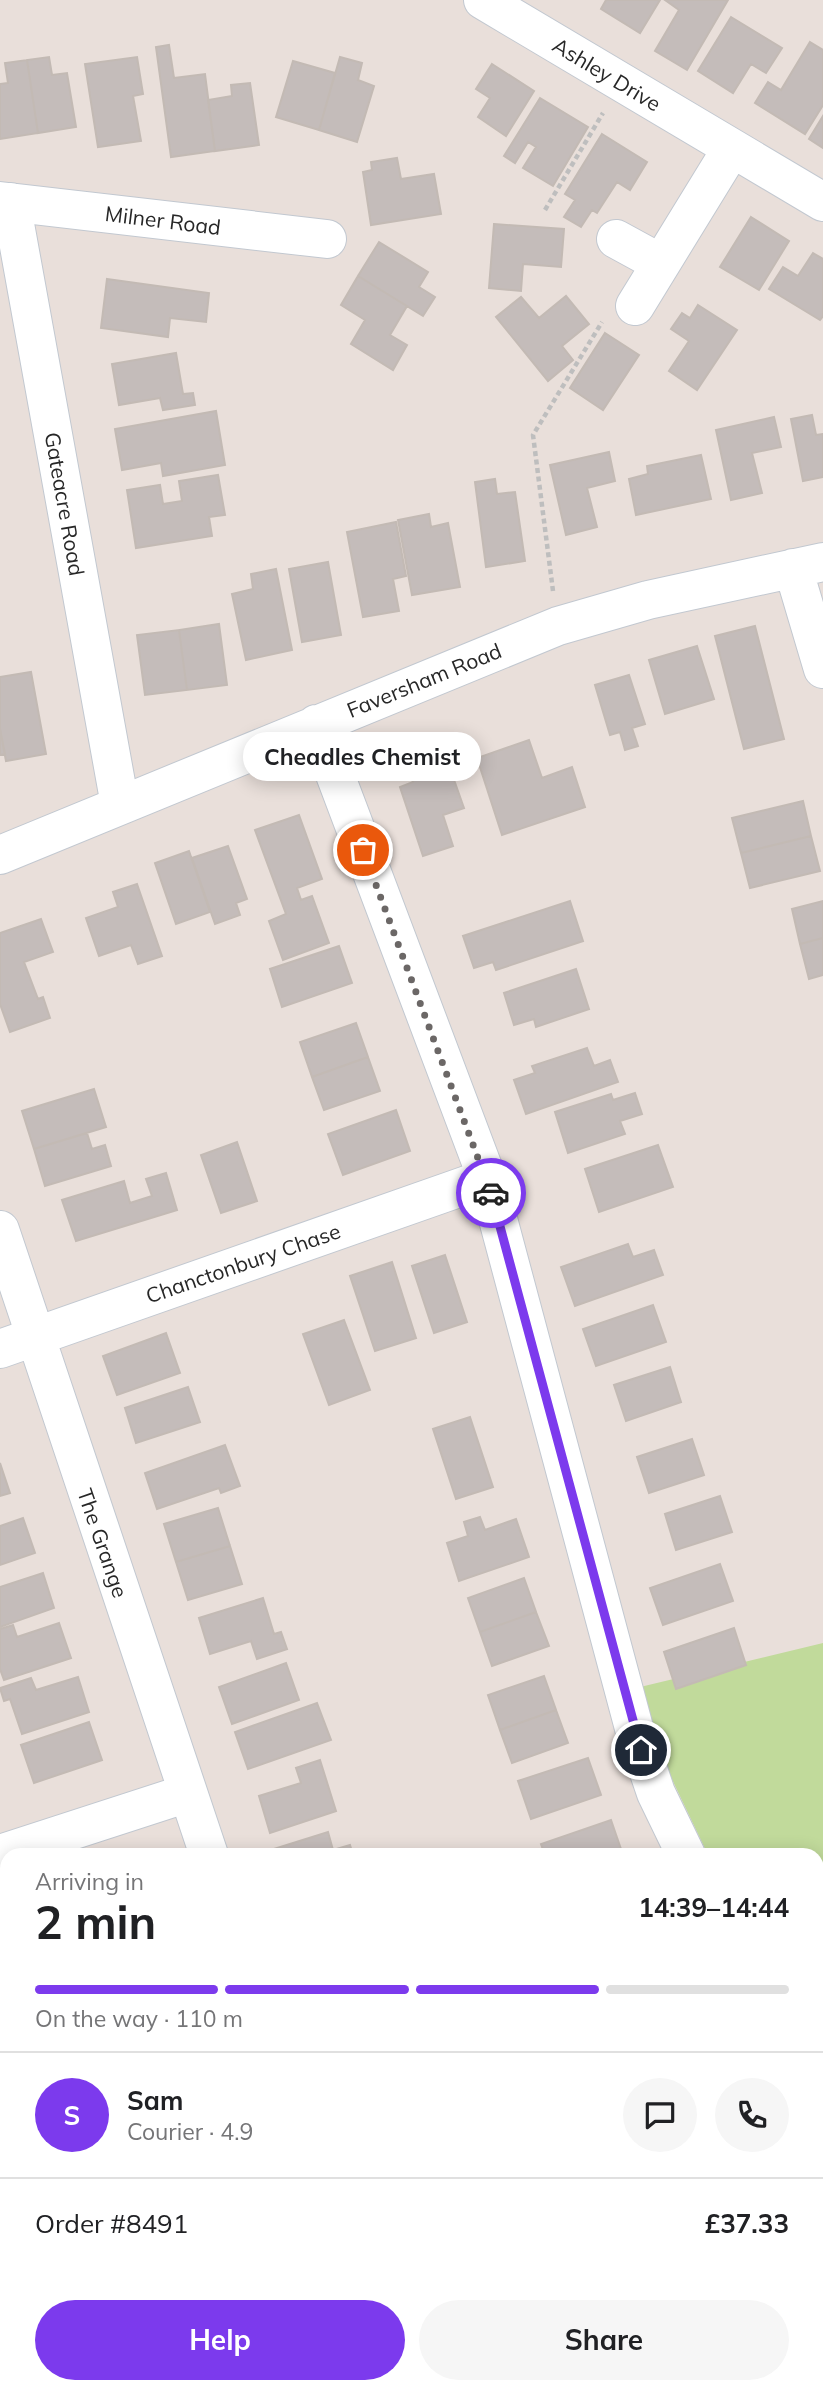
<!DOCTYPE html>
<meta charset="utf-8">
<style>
body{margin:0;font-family:Mulish,sans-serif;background:#f6f6f6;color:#202124;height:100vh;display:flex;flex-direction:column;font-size:26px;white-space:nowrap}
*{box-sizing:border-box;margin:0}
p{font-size:23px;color:#757577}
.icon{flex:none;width:38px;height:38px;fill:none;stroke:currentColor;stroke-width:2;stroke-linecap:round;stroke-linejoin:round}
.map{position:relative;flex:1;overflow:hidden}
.panel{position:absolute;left:0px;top:1848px;width:824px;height:546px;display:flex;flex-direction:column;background:#fff;border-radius:21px 21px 0 0;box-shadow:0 4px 18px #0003}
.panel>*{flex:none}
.pin{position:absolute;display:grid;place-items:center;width:60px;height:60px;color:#fff;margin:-30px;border:4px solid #fff;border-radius:50%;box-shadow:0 2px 7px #0007}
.courier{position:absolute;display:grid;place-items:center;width:70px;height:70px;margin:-35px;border:5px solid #7c3aed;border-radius:50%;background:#fff;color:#222;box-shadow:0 2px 9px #0007}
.bubble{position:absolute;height:49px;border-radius:24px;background:#fff;box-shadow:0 4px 18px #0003;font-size:23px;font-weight:700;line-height:49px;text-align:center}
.overview em{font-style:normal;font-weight:700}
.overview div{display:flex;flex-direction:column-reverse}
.overview{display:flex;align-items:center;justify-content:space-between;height:119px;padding:0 35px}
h1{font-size:46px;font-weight:700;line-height:52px}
.bar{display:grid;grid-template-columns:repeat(4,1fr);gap:10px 7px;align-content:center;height:84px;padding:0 35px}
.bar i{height:9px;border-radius:5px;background:#e0e0e0}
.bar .on{background:#7c3aed}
.bar p{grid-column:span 4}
.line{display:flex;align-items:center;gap:18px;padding:0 35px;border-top:2px solid #e0e0e0}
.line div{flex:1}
.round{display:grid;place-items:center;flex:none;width:74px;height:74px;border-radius:37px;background:#f6f6f6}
.cta{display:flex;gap:14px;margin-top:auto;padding:14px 35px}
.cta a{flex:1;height:80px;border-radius:42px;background:#7c3aed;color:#fff;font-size:28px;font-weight:700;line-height:80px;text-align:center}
.cta a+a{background:#f6f6f6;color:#202124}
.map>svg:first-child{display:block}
.green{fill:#c1da9b}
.building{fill:#c4bcba;stroke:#c3bab4;stroke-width:2}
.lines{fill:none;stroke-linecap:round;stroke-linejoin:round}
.minor-casing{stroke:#c2c8d0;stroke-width:40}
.path{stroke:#bebebe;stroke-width:4.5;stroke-dasharray:5 3.5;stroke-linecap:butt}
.minor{stroke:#fff;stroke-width:38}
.done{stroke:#6b6766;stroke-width:7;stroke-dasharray:0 12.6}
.route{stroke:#7c3aed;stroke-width:9}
.labels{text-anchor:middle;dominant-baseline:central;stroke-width:7;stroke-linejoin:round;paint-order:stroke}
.street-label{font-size:21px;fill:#272727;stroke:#fff}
</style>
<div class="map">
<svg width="823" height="2394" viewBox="0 0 823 2394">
<rect width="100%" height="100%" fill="#e9dfda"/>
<path class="green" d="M823 1643V1923L817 1927V1855H708L669 1773 636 1688Z
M7 2107V2387H817V2163H823V2394H0V2108Z"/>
<path class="building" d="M606 0H660L640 33 601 9Z
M728 0 687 70 655 51 679 10 665 0Z
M731 17 782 48 766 73 751 64 733 93 698 71Z
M810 42 823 50V105L805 134 755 103 768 82 781 90Z
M169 45 174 78 205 74 215 151 171 157 156 47Z
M49 57 52 75 67 73 76 127 38 133 27 60Z
M137 57 143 94 133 96 141 141 98 147 85 64Z
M340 57 362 63 358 80 374 86 357 142 319 130Z
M27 60 38 133 0 139V84L8 83 5 63Z
M293 61 335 73 319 130 276 117Z
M492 64 534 91 506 136 478 117 490 98 476 89Z
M250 83 259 145 215 151 208 100 232 96 231 85Z
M540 98 588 127 553 186 523 168 536 147 528 142 515 163 504 156Z
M823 116V148L809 139Z
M602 134 647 162 630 190 617 182 597 213 592 210 581 227 564 217 575 200 565 194Z
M397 158 401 179 434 174 441 214 371 225 363 172 372 170 371 162Z
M751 217 789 241 759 290 720 267Z
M494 224 564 229 561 267 523 264 521 291 489 288Z
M379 242 428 272 419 287 435 297 423 316 358 276Z
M813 253 823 259V316L820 320 769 289 783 267 798 276Z
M358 276 407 306 390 335 407 345 393 370 351 344 365 320 341 305Z
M107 279 209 293 206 322 170 318 168 337 101 328Z
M566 296 589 324 562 346 573 360 548 381 496 317 521 297 539 318Z
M698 305 737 330 697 390 669 371 689 341 671 329 682 313 690 318Z
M605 333 639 355 603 410 570 388Z
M176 353 183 394 193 393 195 405 163 410 160 398 119 405 112 364Z
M216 411 225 465 163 476 161 463 122 470 115 429Z
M812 415 816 435 823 434V477L803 481 791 419Z
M774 417 781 447 752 453 762 493 731 500 716 430Z
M609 452 615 481 587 488 597 527 566 535 550 465Z
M701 455 711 499 636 515 629 479 648 474 647 466Z
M218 475 225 515 209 517 212 536 136 548 127 490 160 485 163 504 182 501 179 481Z
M495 479 497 494 515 492 525 561 486 567 475 482Z
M429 514 431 527 448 523 460 587 412 595 398 520Z
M396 522 406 576 393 579 399 611 363 617 347 532Z
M328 562 341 635 302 642 289 569Z
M276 569 292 650 246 660 232 594 253 589 251 574Z
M219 624 227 685 187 690 179 630Z
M755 626 784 739 744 749 715 636Z
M179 630 187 690 145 695 137 635Z
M697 646 714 699 665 714 649 660Z
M31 672 46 754 6 761 0 729V677Z
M629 675 645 724 632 728 638 746 625 750 620 732 610 735 595 685Z
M0 729 5 754 0 755Z
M529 740 542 778 572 767 585 807 502 835 477 758Z
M442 746 464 808 443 815 453 846 423 856 400 787 413 782 405 758Z
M803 801 811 836 741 853 732 818Z
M299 815 322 879 297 888 301 900 312 896 329 943 283 960 269 921 286 914 255 830Z
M811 836 820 871 750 888 741 853Z
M228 846 247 899 236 903 240 915 215 924 192 858Z
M189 851 210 912 176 924 155 863Z
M137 884 162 956 138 964 131 945 99 956 86 918 118 907 113 892Z
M570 901 583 941 496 970 493 962 474 968 463 936Z
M823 901V938L800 944 792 909Z
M41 919 53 952 24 962 38 999 43 997 50 1018 10 1032 0 1004V933Z
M823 938V975L809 979 800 944Z
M339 946 352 983 282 1007 270 969Z
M576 969 589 1009 536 1027 534 1019 514 1025 504 993Z
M356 1023 368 1057 312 1077 300 1042Z
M587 1048 594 1066 610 1060 618 1082 526 1114 514 1080 535 1073 532 1066Z
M368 1057 380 1091 324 1110 312 1077Z
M94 1089 106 1127 34 1149 22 1111Z
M635 1093 642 1114 620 1121 625 1134 568 1153 555 1112 611 1094 613 1100Z
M396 1110 410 1151 343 1175 328 1134Z
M87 1133 92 1149 105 1145 111 1166 45 1186 34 1149Z
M237 1142 257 1201 221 1213 201 1155Z
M658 1145 673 1187 599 1212 585 1169Z
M166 1173 177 1210 76 1241 62 1200 124 1181 130 1203 152 1196 146 1179Z
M628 1244 633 1257 654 1250 663 1275 575 1306 561 1267Z
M445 1255 467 1322 434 1333 412 1266Z
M392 1262 416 1338 375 1351 350 1276Z
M653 1305 666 1342 596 1366 583 1329Z
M344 1320 370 1390 329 1405 303 1334Z
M166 1333 180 1373 117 1395 103 1356Z
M670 1367 681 1402 626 1421 614 1385Z
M188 1387 200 1422 136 1443 125 1408Z
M470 1417 493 1487 456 1499 433 1429Z
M692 1439 704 1475 649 1493 637 1457Z
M225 1445 240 1486 221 1493 219 1488 157 1509 145 1473Z
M0 1463 10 1493 0 1496Z
M720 1496 732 1532 676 1550 665 1514Z
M218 1508 230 1546 176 1562 164 1524Z
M480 1517 485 1530 516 1519 529 1557 459 1581 447 1543 468 1536 464 1522Z
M23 1518 35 1553 0 1565V1526Z
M230 1546 242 1584 188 1600 176 1562Z
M720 1564 733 1601 663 1625 650 1588Z
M43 1573 54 1608 0 1627V1587Z
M524 1578 536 1612 480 1632 468 1598Z
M263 1598 274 1634 281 1632 287 1649 257 1659 251 1641 210 1654 199 1618Z
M536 1612 549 1646 492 1666 480 1632Z
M59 1623 71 1658 4 1680 0 1669V1629L13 1625 17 1637Z
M734 1628 746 1665 676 1689 664 1652Z
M286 1663 299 1700 232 1724 219 1687Z
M544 1676 556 1710 500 1730 488 1695Z
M78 1677 89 1712 22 1734 10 1699 4 1701 0 1688 31 1678 36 1690Z
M317 1703 331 1740 248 1769 235 1732Z
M556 1710 568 1743 512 1763 500 1730Z
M89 1722 102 1760 34 1783 21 1745Z
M588 1758 601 1795 531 1819 518 1781Z
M320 1760 336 1811 270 1833 259 1796 301 1783 296 1768Z
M611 1820 623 1855H545L541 1844Z
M328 1832 333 1850 350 1845 353 1855H273L271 1850Z
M7 1918V1936L1 1920Z
M817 2090 823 2093V2137L817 2134Z"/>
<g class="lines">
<g class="minor-casing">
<path id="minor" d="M483 0 823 202
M0 201 327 239
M11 202 120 805
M616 239 660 263
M635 306 732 148
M793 568 823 669
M316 724 487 1178 634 1728 656 1793 686 1855
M0 855 558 626 648 600 823 562
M0 1230 209 1855
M0 1349 487 1178
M0 1854 188 1793
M817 2027 823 2032"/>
</g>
<path class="path" d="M545 210 603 113
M553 591 533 435 602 322
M817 1957 823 1953
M0 2089H7
M693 2387V2394"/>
<use href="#minor" class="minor"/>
</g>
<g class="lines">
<path class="done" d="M363 850 491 1193"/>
<path class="route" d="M491 1193 641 1750"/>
</g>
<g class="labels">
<g class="street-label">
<text transform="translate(607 74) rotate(31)">Ashley Drive</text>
<text transform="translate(163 220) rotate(7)">Milner Road</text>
<text transform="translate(65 504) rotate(80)">Gateacre Road</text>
<text transform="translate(424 680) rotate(-22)">Faversham Road</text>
<text transform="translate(243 1263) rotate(-19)">Chanctonbury Chase</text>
<text transform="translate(103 1543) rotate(71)">The Grange</text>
</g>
</g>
</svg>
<div class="pin" style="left:363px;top:850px;background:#ea580c"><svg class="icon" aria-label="bag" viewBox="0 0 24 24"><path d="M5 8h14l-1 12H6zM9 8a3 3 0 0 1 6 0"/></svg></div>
<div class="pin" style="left:641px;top:1750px;background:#1f2937"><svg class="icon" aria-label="home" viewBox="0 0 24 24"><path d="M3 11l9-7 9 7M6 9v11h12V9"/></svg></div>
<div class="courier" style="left:491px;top:1193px"><svg class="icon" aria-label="car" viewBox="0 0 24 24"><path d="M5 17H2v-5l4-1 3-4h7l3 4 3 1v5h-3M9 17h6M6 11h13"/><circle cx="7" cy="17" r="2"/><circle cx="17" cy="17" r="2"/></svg></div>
<div class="bubble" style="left:243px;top:732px;width:238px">Cheadles Chemist</div>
<section class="panel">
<div class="overview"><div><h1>2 min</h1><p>Arriving in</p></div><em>14:39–14:44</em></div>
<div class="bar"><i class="on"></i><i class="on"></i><i class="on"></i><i></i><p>On the way · 110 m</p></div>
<div class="line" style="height:126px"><b class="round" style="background:#7c3aed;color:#fff">S</b><div><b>Sam</b><p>Courier · 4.9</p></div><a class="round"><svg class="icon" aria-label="chat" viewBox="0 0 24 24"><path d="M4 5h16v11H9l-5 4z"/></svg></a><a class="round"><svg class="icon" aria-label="phone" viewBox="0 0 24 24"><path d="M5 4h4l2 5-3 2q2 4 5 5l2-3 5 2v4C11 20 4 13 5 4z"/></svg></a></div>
<div class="line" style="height:91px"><div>Order #8491</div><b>£37.33</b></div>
<div class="cta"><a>Help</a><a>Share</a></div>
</section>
</div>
